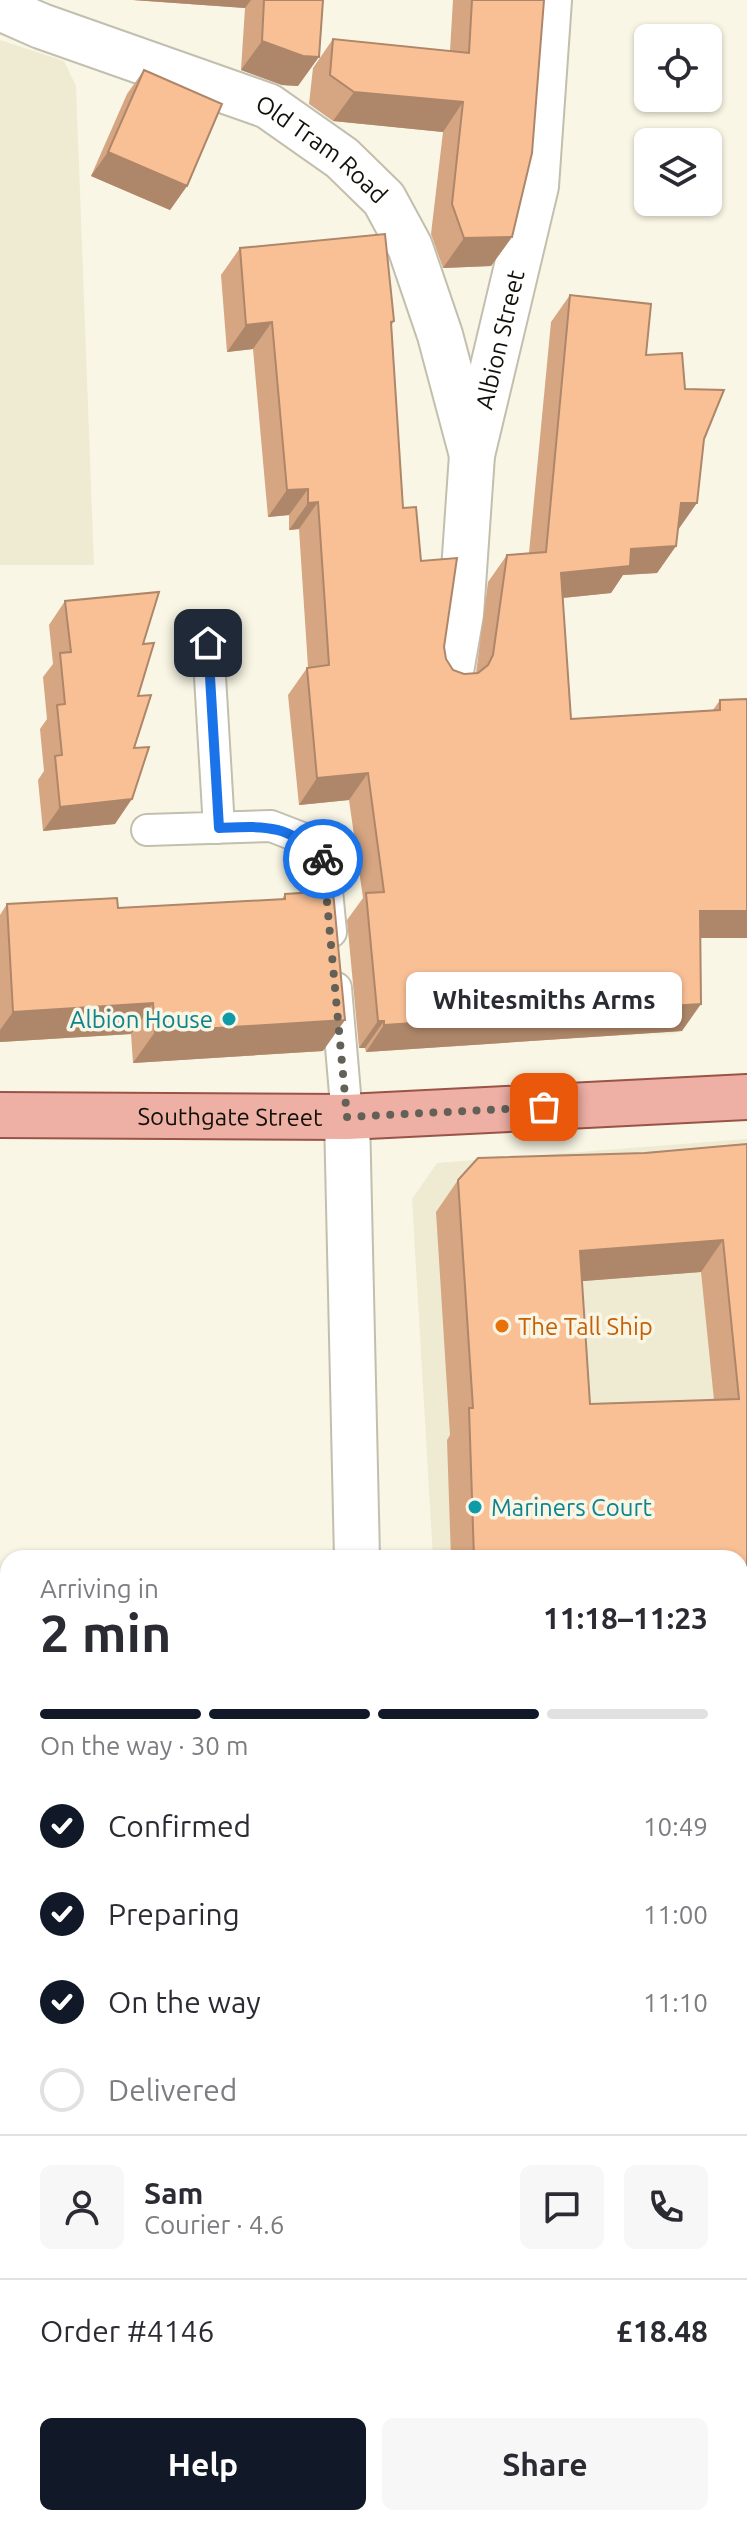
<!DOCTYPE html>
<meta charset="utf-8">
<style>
body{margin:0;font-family:Ubuntu,sans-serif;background:#f7f7f7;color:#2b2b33;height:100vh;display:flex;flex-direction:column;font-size:30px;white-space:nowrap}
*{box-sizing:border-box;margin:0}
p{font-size:26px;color:#7c7c81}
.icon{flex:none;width:44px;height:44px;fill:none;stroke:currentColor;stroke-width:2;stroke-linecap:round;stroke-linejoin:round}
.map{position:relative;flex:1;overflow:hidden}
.panel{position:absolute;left:0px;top:1550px;width:748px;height:976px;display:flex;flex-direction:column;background:#fff;border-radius:24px 24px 0 0;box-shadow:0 2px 6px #0004}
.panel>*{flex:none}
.fabs{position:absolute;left:634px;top:24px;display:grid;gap:16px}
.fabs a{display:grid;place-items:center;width:88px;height:88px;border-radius:12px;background:#fff;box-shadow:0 2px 6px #0004;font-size:40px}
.pin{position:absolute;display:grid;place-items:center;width:68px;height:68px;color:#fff;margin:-34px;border-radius:16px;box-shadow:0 4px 12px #0006}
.courier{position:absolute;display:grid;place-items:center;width:80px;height:80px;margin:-40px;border:6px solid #1a73e8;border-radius:50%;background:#fff;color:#222;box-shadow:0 2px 10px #0007}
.bubble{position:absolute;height:56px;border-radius:12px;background:#fff;box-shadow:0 2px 6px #0004;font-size:26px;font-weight:700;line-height:56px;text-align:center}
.headline em{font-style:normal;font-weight:700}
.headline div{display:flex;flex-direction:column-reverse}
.headline{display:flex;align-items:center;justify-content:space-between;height:136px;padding:0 40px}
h1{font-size:52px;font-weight:700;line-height:60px}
.bar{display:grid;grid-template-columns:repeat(4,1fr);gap:12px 8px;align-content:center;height:96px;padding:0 40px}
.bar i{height:10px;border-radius:6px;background:#e1e1e2}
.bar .on{background:#111827}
.bar p{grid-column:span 4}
.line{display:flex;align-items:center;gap:20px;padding:0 40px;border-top:2px solid #e1e1e2}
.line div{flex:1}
.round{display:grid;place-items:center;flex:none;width:84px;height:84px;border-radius:12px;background:#f7f7f7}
ol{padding:0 40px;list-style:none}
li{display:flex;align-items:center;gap:24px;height:88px}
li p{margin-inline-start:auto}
li .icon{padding:8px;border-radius:50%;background:#111827;color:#fff;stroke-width:4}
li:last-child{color:#7c7c81}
li i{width:44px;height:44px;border:4px solid #e1e1e2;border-radius:50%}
.button{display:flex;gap:16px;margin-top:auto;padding:16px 40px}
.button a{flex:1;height:92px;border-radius:12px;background:#111827;color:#fff;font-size:32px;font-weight:700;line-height:92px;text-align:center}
.button a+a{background:#f7f7f7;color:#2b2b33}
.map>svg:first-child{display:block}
.built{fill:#efead2}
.water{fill:#d1def5}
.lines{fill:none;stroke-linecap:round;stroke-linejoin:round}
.service-casing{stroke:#c2bfaf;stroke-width:34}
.pedestrian-casing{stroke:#c2bfaf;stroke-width:48}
.minor-casing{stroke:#c2bfaf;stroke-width:48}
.primary-casing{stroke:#995447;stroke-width:48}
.service{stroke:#fff;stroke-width:30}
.pedestrian{stroke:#fff;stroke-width:44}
.minor{stroke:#fff;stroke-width:44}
.primary{stroke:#eeafa4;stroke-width:44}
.wall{fill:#d6a581;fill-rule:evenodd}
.shaded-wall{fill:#ae8669}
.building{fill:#f9c096;stroke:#ae8669;stroke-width:2;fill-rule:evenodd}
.done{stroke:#626057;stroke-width:8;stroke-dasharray:0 14.4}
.route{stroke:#1a73e8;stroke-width:10}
.culture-dot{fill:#0f9aa8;stroke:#f9f6e5;stroke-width:3}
.food-dot{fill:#e8710a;stroke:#f9f6e5;stroke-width:3}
.labels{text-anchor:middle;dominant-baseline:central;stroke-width:7;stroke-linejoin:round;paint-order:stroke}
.street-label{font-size:24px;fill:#11100a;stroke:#f9f6e5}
.culture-label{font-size:24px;fill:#0d838f;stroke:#f9f6e5;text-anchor:end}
.food-label{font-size:24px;fill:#c56008;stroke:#f9f6e5;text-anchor:start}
</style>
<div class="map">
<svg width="747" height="2526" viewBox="0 0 747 2526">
<rect width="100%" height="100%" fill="#f9f6e5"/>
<path class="built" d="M0 40 64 61 76 86 94 565H0Z
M747 1139V2268L742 2526H441V2518H740V1558H433L412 1199 437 1163Z
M0 2254 8 2255V2518H95V2526H0Z"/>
<path class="water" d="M0 1870H8V2255L0 2254Z"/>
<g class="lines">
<g class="service-casing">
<path id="service" d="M208 643 219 828
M147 830 271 826 302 838 324 860 331 932
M336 988 347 1117"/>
</g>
<g class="pedestrian-casing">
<path id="pedestrian" d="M0 1753H8
M740 1970 747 1971
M353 2526 393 2523V2518"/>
</g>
<g class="minor-casing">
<g id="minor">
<path id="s1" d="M0 8 41 26 268 106 342 158 384 199 410 247 440 335 472 455"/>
<path id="s2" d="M450 677 461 614 472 455 536 186 549 0"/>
<path d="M347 1117 357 1558"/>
</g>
</g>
<g class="primary-casing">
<g id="primary">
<path id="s3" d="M0 1115 347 1117 747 1097"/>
</g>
</g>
<use href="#service" class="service"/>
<use href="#pedestrian" class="pedestrian"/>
<use href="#minor" class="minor"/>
<use href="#primary" class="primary"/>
</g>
<path class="wall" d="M133 0H323L298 86 282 85 241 70 245 8Z
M453 0H544L512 237 491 266 443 268 431 234 443 132 333 121 309 104 313 68 333 39 450 51Z
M144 70 187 186 170 210 91 176 127 94Z
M240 248 394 321 391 326 403 508 421 561 444 647 446 659 453 670 464 674 476 673 488 582 507 555 529 553 551 322 570 295 646 355 685 389 704 439 678 530 676 546 657 573 623 575 611 593 563 598 571 719 713 710 720 700 747 699 682 1031 366 1052 365 1048H359L347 920 363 898 349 800 299 805 288 695 307 668 308 667 299 529 289 530V515L268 517 253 349 227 352 221 275Z
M65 601 143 644 138 696 134 748 115 824 43 831 38 780 44 771 40 729 47 719 43 677 53 664 49 625Z
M285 894 323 1051 133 1063 131 1034 0 1042V915L7 904 118 908 282 899Z
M747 1144V1653L741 1654 740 1558H451L447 1440 450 1435 436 1212 458 1180 645 1153ZM701 1272 714 1400 590 1404 582 1281Z
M442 2518H718V2526H442Z"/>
<path class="shaded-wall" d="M133 0H251L245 8Z
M262 41 319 57 298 86 282 85 241 70Z
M354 92 463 102 443 132 333 121Z
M108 152 187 186 170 210 91 176Z
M512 237 491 266 443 268 464 238Z
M272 322 253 349 227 352 246 325Z
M308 489 289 515 268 517 287 490Z
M318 502 299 529 289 530 308 503Z
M681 503H697L678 530Z
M676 546 657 573 623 575 611 593 542 600 561 573 631 549Z
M368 773 349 800 299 805 317 778Z
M132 799 115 824 43 831 60 807Z
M700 911H747V938H681Z
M153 1003 131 1034 0 1042V1030L13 1012Z
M701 1004 682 1031 366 1052 384 1025Z
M345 1020 323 1051 133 1063 155 1032Z
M378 1021H384L365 1048H359Z
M723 1240 701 1272 558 1283 580 1251Z
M740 1587H747V1604L740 1614Z
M747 1645V1653L741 1654Z
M740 1916 747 1918V1946L740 1947Z
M740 2188H747V2223H740Z"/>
<path class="building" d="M264 0H323L319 57 303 56 262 41Z
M472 0H544L532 153 512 237 464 238 452 204 463 102 354 92 330 75 333 39 469 53Z
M144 70 222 104 187 186 108 152Z
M385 234 394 321 391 322 403 508 416 507 421 561 457 558 444 647 446 659 453 670 464 674 478 673 488 665 493 655 507 555 546 552 570 295 651 304 646 355 682 353 685 389 724 390 704 439 697 503H681L676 546 631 549 630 566 561 573 571 719 720 710V700L747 699V911H700L701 1004 384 1025V1021H378L366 893 384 892 368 773 317 778 307 668 329 665 318 502 308 503V489L287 490 272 322 246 325 240 248Z
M159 592 143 644 154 643 138 696 151 695 134 748 149 747 132 799 60 807 55 756 62 755 57 705 65 704 60 653 71 652 65 601Z
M333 891 345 1020 155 1032 153 1003 13 1012 7 904 117 898 118 908 285 899V894Z
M747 1144V1587H740V1558H474L469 1408H473L458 1180 478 1158 645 1153ZM723 1240 739 1399 590 1404 580 1251Z
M740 1697H747V1918L740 1916Z
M740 1994H747V2188H740Z
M0 2286H8V2518H20L21 2526H0Z
M466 2518H718V2526H466Z"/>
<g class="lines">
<path class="done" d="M323 859 347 1117 544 1107"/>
<path class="route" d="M208 643 219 828C267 826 288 824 323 859"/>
</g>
<g class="culture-dot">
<circle cx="229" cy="1019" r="8"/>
<circle cx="475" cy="1507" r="8"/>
</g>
<circle class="food-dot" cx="502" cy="1326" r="8"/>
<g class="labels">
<g class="street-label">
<text stroke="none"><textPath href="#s1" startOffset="354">Old Tram Road</textPath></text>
<text stroke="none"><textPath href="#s2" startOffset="342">Albion Street</textPath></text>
<text stroke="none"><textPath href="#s3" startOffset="230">Southgate Street</textPath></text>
</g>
<g class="culture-label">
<text x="213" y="1019">Albion House</text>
<text x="491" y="1507" text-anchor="start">Mariners Court</text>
</g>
<g class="food-label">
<text x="518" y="1326">The Tall Ship</text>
</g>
</g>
</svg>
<div class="fabs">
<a><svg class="icon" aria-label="locate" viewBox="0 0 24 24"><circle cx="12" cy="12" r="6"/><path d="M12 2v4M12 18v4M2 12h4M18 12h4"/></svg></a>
<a><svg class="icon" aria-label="layers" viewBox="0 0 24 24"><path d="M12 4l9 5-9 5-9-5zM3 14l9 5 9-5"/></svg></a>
</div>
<div class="pin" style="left:544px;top:1107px;background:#ea580c"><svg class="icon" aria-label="bag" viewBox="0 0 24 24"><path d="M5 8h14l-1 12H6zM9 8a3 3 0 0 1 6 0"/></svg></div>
<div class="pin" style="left:208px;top:643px;background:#1f2937"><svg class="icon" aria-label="home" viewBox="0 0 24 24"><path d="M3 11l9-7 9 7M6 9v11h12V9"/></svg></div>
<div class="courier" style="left:323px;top:859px"><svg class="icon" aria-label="bike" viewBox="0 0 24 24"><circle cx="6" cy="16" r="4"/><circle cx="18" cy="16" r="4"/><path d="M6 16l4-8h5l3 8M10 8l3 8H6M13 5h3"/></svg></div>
<div class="bubble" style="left:406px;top:972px;width:276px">Whitesmiths Arms</div>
<section class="panel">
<div class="headline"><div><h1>2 min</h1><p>Arriving in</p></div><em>11:18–11:23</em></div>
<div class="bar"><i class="on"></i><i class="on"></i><i class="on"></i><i></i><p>On the way · 30 m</p></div>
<ol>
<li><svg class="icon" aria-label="check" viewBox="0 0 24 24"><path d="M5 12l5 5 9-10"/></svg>Confirmed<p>10:49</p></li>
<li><svg class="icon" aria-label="check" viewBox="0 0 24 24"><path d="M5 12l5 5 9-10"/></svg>Preparing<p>11:00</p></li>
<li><svg class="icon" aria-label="check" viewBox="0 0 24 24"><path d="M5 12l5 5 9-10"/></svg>On the way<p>11:10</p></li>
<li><i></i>Delivered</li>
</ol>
<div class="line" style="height:144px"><a class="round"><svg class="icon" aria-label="person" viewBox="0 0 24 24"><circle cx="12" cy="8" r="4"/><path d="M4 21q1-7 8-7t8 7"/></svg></a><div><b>Sam</b><p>Courier · 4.6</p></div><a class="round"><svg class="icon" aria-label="chat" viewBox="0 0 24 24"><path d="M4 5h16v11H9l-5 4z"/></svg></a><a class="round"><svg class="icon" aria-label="phone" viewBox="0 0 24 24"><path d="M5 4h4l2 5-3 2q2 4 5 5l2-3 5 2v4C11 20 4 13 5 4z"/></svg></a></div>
<div class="line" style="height:104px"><div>Order #4146</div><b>£18.48</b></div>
<div class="button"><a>Help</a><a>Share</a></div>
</section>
</div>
